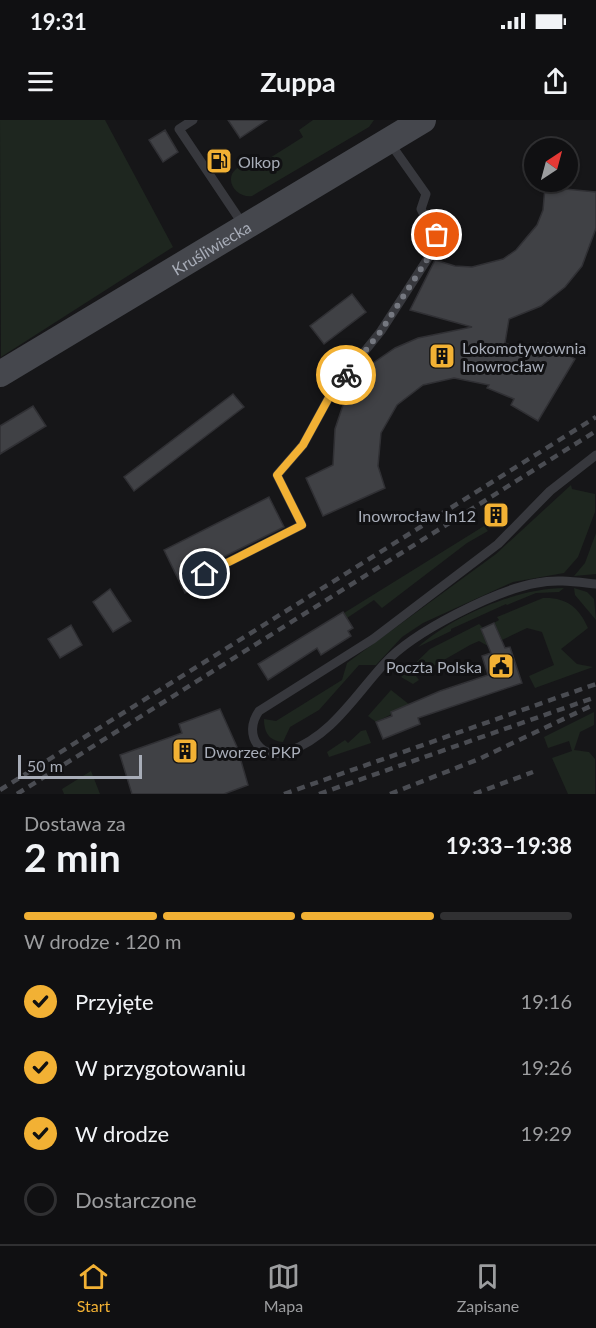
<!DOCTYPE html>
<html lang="pl">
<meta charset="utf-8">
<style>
body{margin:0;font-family:Lato,sans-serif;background:#19191b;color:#f1f3f6;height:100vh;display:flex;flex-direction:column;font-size:22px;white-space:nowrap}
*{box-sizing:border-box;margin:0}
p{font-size:20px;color:#9c9d9f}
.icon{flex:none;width:33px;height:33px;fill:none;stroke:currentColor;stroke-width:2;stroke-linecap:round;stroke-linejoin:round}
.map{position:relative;height:674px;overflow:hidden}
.side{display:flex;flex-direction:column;background:#101012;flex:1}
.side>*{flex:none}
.needle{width:39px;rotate:36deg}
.controls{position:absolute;left:524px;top:18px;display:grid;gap:12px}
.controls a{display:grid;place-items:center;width:54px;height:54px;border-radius:50%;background:#101012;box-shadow:0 2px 4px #0004,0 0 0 2px #303032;font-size:30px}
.scale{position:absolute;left:18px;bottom:15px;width:124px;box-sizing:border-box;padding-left:6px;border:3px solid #a8adb8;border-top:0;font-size:16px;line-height:21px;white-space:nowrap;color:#a8adb8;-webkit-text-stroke:4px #111113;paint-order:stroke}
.pin{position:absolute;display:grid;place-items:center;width:51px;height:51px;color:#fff;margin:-26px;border:3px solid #fff;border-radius:50%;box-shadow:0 2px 6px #0007}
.courier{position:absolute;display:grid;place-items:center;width:60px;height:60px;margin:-30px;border:4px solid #f2b134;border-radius:50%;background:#fff;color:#222;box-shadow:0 2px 8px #0007}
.overview em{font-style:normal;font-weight:700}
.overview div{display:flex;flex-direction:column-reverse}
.overview{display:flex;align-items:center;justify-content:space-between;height:102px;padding:0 24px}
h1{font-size:39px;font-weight:700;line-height:45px}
.bar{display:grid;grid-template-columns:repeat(4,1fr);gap:9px 6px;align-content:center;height:72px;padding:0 24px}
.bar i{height:8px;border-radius:4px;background:#303032}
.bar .current{background:#f2b134}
.bar p{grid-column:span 4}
ol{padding:0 24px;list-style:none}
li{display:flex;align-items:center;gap:18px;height:66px}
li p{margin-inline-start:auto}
li .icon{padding:6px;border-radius:50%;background:#f2b134;color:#111;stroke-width:4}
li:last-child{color:#9c9d9f}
li i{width:33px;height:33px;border:3px solid #303032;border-radius:50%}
.status{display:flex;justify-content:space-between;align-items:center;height:42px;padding:0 30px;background:#101012;direction:ltr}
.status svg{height:16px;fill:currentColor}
header{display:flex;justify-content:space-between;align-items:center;height:78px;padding:0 24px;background:#101012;font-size:27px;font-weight:700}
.tabs{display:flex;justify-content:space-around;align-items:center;height:84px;border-top:2px solid #303032;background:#101012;font-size:16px;color:#9c9d9f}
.tabs a{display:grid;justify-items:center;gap:3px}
.tabs .current{color:#f2b134}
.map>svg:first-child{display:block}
.green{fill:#1e261f}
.building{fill:#404145;stroke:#303034;stroke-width:1.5}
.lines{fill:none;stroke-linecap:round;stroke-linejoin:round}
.lane{stroke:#37383d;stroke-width:9}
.secondary{stroke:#45474d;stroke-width:26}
.rail{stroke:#4a4c52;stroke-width:4.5;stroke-dasharray:8 6;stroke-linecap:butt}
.done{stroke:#757880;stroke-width:6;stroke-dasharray:0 10.8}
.route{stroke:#f2b134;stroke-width:8}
.labels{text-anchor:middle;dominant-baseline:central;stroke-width:6;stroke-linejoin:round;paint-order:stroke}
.poi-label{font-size:16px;fill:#a8adb8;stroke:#111113;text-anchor:start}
.street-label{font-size:16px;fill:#a8adb8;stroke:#111113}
</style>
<div class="status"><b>19:31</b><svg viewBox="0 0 49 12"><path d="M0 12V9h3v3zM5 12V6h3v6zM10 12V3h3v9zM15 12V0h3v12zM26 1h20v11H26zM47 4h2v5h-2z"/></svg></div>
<header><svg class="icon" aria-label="menu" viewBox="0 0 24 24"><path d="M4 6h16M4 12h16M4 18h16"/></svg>Zuppa<svg class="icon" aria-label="share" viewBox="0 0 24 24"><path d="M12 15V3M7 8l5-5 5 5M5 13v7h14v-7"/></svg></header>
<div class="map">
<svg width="596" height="674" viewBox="0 0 596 674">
<rect width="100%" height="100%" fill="#161618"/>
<path class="green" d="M0 0H105L173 127 1 237Z
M313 0H374L369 7 252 76C241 78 227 67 232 54 235 48 243 45 249 41L254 48 303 17 299 10Z
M571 365 572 369 595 374V392L578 437 564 453 513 462 423 503 402 517 376 545H359L319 590 290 607 283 622C269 621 264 612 264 599L276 601 342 560 347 543 496 434Z
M484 406 488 411 467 423 382 488 374 480 347 498 344 493Z
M596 413V454L574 456 585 443Z
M564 468 559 472 536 473 507 485 506 484 451 509V511L418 527C452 496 518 468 564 468Z
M574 468 587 472 594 479 596 500 575 475Z
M543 478C566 477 579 487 588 508L561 529 577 544 593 547 535 568 529 556 554 545 542 512 527 508 502 520 494 503 499 500 497 497Z
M479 504 483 508 488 526 479 521 470 525 416 556 419 560 413 564 401 557 430 529Z
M391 570 410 585 376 602 368 596Z
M594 592V605L580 612 574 630 589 632 595 639V674H568L552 638 572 631 569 621 548 628 544 617Z
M366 610 371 623 329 637 327 632 345 620 348 623 361 611Z
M91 651 100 674H64L62 669Z"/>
<path class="building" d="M228 0H267L240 18Z
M165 10 178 32 163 42 149 20Z
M545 67 596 72V108L582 146 565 167 541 186 509 199 505 223 539 237 548 223 575 239 538 301 511 285 514 279 487 268 489 265 454 258 423 265 397 285 381 313 378 346 385 368 323 396 306 358 333 345 335 309 343 285 356 262 373 243 395 228 418 218 472 207 410 190 435 140 455 146 472 147 503 139 516 130 537 105 543 90Z
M352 174 366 192 324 224 310 206Z
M233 274 244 287 134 371 124 357Z
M33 286 46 306 0 334V306Z
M269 377 284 407 201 448 196 453 202 464 185 473 164 430Z
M500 385 507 396 492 405 485 394Z
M110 469 131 501 113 512 93 482Z
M343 492 353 508 348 511 351 516 321 535 317 528 268 560 258 544Z
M494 503 505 528 510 527 522 563 418 598 420 604 383 619 376 602 392 596 391 592 440 571 488 555 482 536 491 533 481 509Z
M71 505 82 525 60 538 48 519Z
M220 589 237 627 248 665 224 674H132L120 635 182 613 179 604Z"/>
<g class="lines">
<path class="lane" d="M193 0 179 9 244 106
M596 335 550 371 498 424 373 519 259 591C242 615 261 642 289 631 332 616 356 574 385 543 413 512 496 470 537 463 556 459 576 462 596 464
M205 454 302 405 277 355 303 325 332 272 381 211 441 118 432 111 421 89 426 74 390 23"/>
<path class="secondary" id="s1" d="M0 254 423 0"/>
<path class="rail" d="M0 670 596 297
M17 674 596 311
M284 674 596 564
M319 674 596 577
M390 674 479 639 593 585
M474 674 533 652"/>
</g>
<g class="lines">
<path class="done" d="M346 255 381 211 441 118 437 115"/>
<path class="route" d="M205 454 302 405 277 355 303 325 332 272 346 255"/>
</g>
<defs>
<g id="fuel-square" transform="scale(1.35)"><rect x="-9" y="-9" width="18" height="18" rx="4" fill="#f2b134" stroke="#111113"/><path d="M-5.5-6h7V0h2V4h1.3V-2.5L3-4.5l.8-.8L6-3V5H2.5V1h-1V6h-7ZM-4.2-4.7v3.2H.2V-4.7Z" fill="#111"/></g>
<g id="building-square" transform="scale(1.35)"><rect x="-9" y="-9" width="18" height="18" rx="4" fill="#f2b134" stroke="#111113"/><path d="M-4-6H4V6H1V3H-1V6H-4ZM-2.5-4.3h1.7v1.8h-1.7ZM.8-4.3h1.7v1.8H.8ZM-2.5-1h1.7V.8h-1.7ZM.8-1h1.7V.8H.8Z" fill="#111"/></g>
<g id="civic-square" transform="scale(1.35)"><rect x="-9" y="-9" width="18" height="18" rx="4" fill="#f2b134" stroke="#111113"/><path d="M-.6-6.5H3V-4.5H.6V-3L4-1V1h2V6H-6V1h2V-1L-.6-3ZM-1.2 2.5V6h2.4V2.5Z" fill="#111"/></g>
</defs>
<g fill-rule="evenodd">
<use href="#fuel-square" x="219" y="41"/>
<use href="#building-square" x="442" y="236"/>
<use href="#building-square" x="496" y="395"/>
<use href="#civic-square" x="501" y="546"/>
<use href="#building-square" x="185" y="631"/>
</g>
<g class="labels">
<g class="poi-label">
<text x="238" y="41">Olkop</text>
<text x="462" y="227">Lokomotywownia<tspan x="462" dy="18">Inowrocław</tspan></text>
<text x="476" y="395" text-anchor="end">Inowrocław In12</text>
<text x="482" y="546" text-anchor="end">Poczta Polska</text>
<text x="204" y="631">Dworzec PKP</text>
</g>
<g class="street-label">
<text stroke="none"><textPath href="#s1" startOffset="246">Kruśliwiecka</textPath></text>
</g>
</g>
</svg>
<div class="controls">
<a><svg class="needle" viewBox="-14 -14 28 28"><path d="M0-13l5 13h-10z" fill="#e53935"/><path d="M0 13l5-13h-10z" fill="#9c9d9f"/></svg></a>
</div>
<div class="scale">50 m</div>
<div class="pin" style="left:437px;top:115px;background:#ea580c"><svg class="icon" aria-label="bag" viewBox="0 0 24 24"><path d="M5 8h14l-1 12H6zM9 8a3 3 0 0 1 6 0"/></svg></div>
<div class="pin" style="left:205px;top:454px;background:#1f2937"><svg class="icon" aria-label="home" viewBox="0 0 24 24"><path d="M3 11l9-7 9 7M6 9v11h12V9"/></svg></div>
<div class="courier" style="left:346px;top:255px"><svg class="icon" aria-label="bike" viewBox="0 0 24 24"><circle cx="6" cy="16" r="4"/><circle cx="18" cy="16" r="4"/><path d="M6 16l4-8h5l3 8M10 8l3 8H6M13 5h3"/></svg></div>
</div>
<section class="side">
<div class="overview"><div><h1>2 min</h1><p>Dostawa za</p></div><em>19:33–19:38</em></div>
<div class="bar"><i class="current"></i><i class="current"></i><i class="current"></i><i></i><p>W drodze · 120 m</p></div>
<ol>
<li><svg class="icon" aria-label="check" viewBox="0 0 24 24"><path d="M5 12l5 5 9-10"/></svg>Przyjęte<p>19:16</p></li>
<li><svg class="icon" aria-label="check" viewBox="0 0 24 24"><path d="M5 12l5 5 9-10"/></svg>W przygotowaniu<p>19:26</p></li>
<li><svg class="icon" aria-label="check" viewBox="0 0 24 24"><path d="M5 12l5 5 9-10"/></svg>W drodze<p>19:29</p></li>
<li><i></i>Dostarczone</li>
</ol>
</section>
<nav class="tabs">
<a class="current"><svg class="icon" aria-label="home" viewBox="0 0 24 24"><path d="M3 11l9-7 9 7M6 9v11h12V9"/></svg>Start</a>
<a><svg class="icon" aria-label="map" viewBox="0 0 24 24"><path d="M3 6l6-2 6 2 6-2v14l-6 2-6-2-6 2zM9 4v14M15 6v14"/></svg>Mapa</a>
<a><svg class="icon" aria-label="saved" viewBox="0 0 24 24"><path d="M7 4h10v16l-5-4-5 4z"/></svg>Zapisane</a>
</nav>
